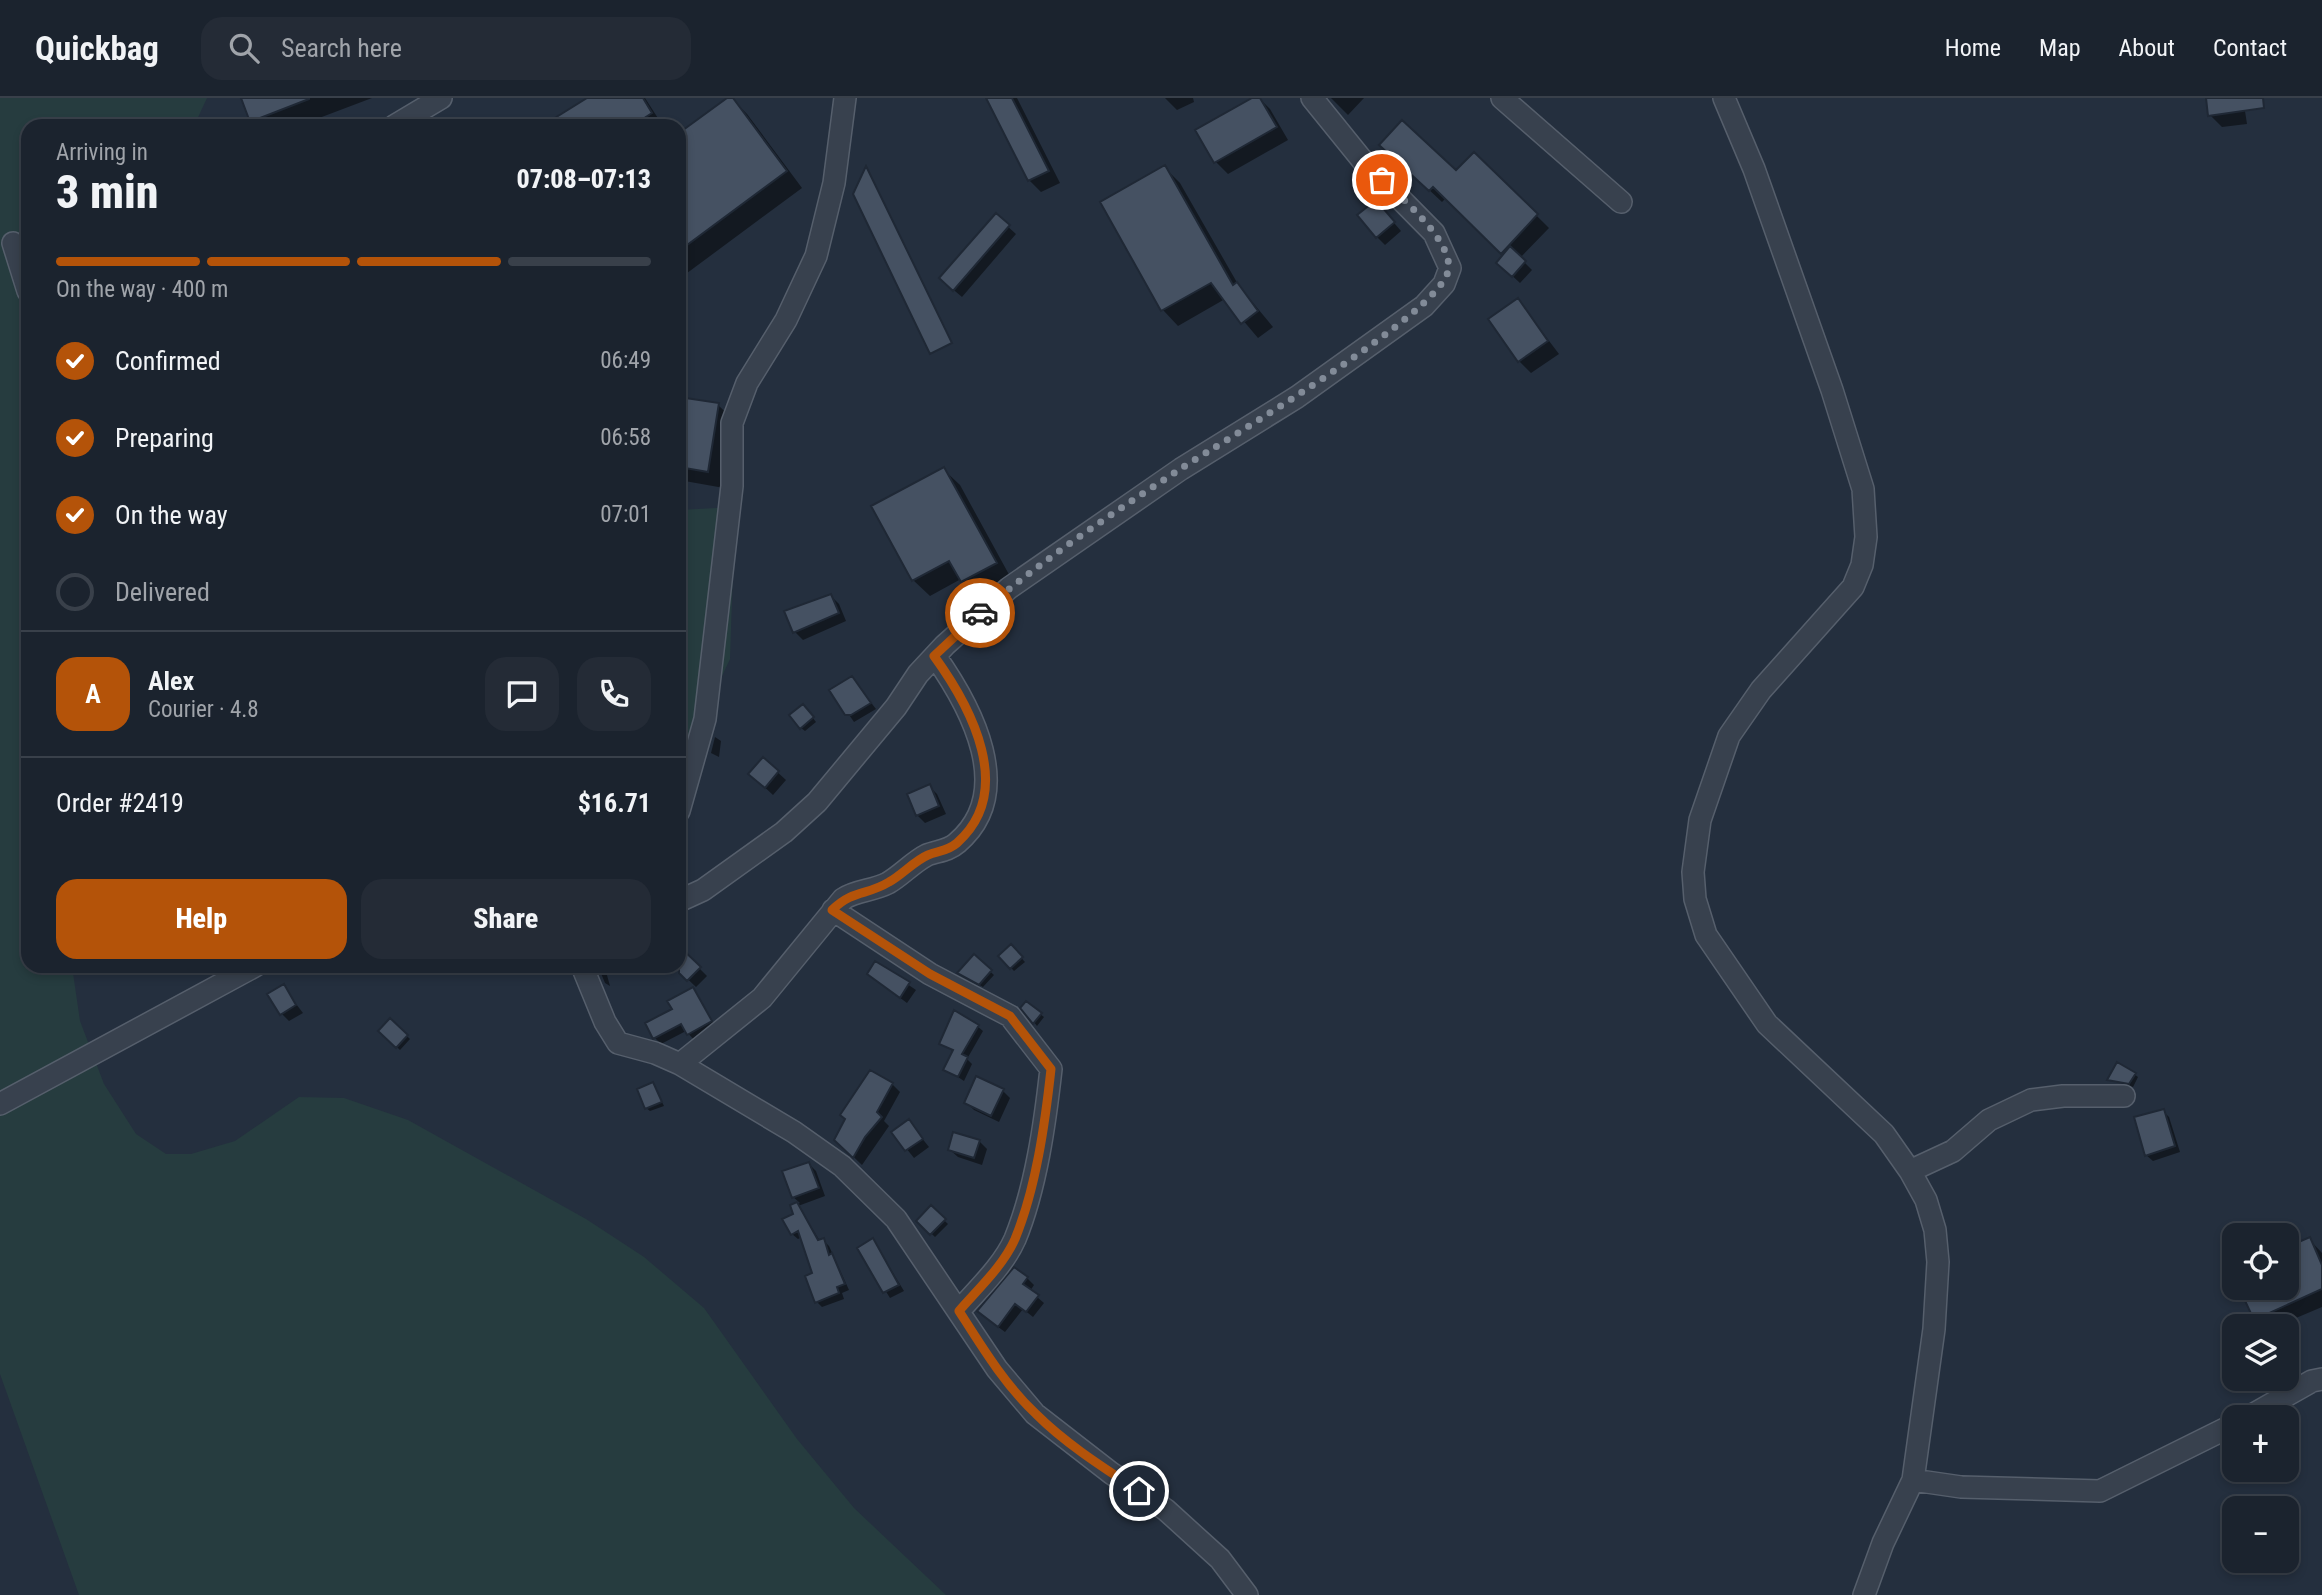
<!DOCTYPE html>
<meta charset="utf-8">
<style>
body{margin:0;font-family:"Roboto Condensed",sans-serif;background:#242b36;color:#f1f3f6;height:100vh;display:flex;flex-direction:column;font-size:26px;white-space:nowrap}
*{box-sizing:border-box;margin:0}
p{font-size:23px;color:#a0a4aa}
.icon{flex:none;width:38px;height:38px;fill:none;stroke:currentColor;stroke-width:2;stroke-linecap:round;stroke-linejoin:round}
.map{position:relative;flex:1;overflow:hidden}
.drawer{position:absolute;left:21px;top:21px;width:665px;height:854px;display:flex;flex-direction:column;background:#1b232e;border-radius:21px;box-shadow:0 4px 10px #0003,0 0 0 2px #39404a}
.drawer>*{flex:none}
.fabs{position:absolute;left:2222px;top:1125px;display:grid;gap:14px}
.fabs a{display:grid;place-items:center;width:77px;height:77px;border-radius:14px;background:#1b232e;box-shadow:0 4px 10px #0003,0 0 0 2px #39404a;font-size:35px}
.pin{position:absolute;display:grid;place-items:center;width:60px;height:60px;color:#fff;margin:-30px;border:4px solid #fff;border-radius:50%;box-shadow:0 2px 7px #0007}
.courier{position:absolute;display:grid;place-items:center;width:70px;height:70px;margin:-35px;border:5px solid #b45309;border-radius:50%;background:#fff;color:#222;box-shadow:0 2px 9px #0007}
.head em{font-style:normal;font-weight:800}
.head div{display:flex;flex-direction:column-reverse}
.head{display:flex;align-items:center;justify-content:space-between;height:119px;padding:0 35px}
h1{font-size:46px;font-weight:800;line-height:52px}
.bar{display:grid;grid-template-columns:repeat(4,1fr);gap:10px 7px;align-content:center;height:84px;padding:0 35px}
.bar i{height:9px;border-radius:5px;background:#39404a}
.bar .current{background:#b45309}
.bar p{grid-column:span 4}
.line{display:flex;align-items:center;gap:18px;padding:0 35px;border-top:2px solid #39404a}
.line div{flex:1}
.round{display:grid;place-items:center;flex:none;width:74px;height:74px;border-radius:21px;background:#242b36}
ol{padding:0 35px;list-style:none}
li{display:flex;align-items:center;gap:21px;height:77px}
li p{margin-inline-start:auto}
li .icon{padding:7px;border-radius:50%;background:#b45309;color:#fff;stroke-width:4}
li:last-child{color:#a0a4aa}
li i{width:38px;height:38px;border:4px solid #39404a;border-radius:50%}
.action{display:flex;gap:14px;margin-top:auto;padding:14px 35px}
.action a{flex:1;height:80px;border-radius:21px;background:#b45309;color:#fff;font-size:28px;font-weight:800;line-height:80px;text-align:center}
.action a+a{background:#242b36;color:#f1f3f6}
header{display:flex;align-items:center;gap:42px;box-sizing:border-box;height:98px;padding:0 35px;background:#1b232e;border-bottom:2px solid #39404a}
header strong{font-size:33px}
nav{display:flex;gap:38px;margin-inline-start:auto;font-size:24px}
.search{width:490px;height:63px;background:#242b36;display:flex;align-items:center;gap:18px;box-sizing:border-box;padding:0 24px;border-radius:21px;color:#a0a4aa;font-size:26px}
.map>svg:first-child{display:block}
.green{fill:#263c3f}
.shadow{fill:#0007}
.building{fill:#455162;stroke:#1f2835;stroke-width:2}
.lines{fill:none;stroke-linecap:round;stroke-linejoin:round}
.street-casing{stroke:#565f6c;stroke-width:24}
.street{stroke:#38414e;stroke-width:21}
.done{stroke:#828b98;stroke-width:7;stroke-dasharray:0 12.6}
.route{stroke:#b45309;stroke-width:9}
</style>
<header>
<strong>Quickbag</strong>
<div class="search"><svg class="icon" aria-label="search" viewBox="0 0 24 24"><circle cx="10" cy="10" r="6"/><path d="M15 15l6 6"/></svg>Search here</div>
<nav><a>Home</a><a>Map</a><a>About</a><a>Contact</a></nav>
</header>
<div class="map">
<svg width="2322" height="1497" viewBox="0 0 2322 1497">
<rect width="100%" height="100%" fill="#242f3e"/>
<path class="green" d="M0 0H207L194 28H28V868H72L80 923 104 986 136 1036 166 1056H191L235 1043 299 999 344 1000 408 1022 586 1121 644 1159 704 1210 797 1341 854 1410 946 1497H79L0 1276Z
M735 409 730 561 679 670V412Z"/>
<path class="shadow" d="M242 0H372L298 28H256Z
M590 0H645L663 28H546Z
M731 0 747 16 802 90 679 181V37Z
M988 0H1017L1060 85 1041 94 1029 82Z
M1165 0H1193L1194 4 1177 12Z
M1254 0H1259L1270 11 1288 42 1228 76 1216 64 1198 33Z
M1331 0H1364L1348 17Z
M2207 0H2243L2247 26 2222 29 2210 17Z
M1474 56 1549 130 1520 160 1532 172 1520 185 1506 172 1504 157 1446 100 1442 104 1394 59 1457 75Z
M1164 69 1180 85 1239 188 1273 229 1258 240 1225 201 1178 228 1163 212 1102 105Z
M1383 112 1401 133 1385 147 1377 139Z
M996 118 1016 136 962 199 949 188Z
M1518 202 1559 256 1531 275 1519 263Z
M679 300 718 307 735 323 724 390 679 382Z
M943 371 960 387 1012 482 978 500 961 481 930 498 913 482Z
M831 498 839 506 846 523 803 542 795 534Z
M852 580 876 611 854 624 832 592Z
M806 611 816 624 805 633 801 630Z
M715 639 721 643 719 659 711 655Z
M763 661 786 682 773 697 758 683Z
M930 689 937 696 946 716 925 725 917 717Z
M1011 849 1025 864 1014 873 1000 858Z
M683 854 707 878 696 889 674 868H679V858Z
M974 859 994 877 983 889 959 875Z
M876 865 916 892 907 905 876 882Z
M598 868 605 870 610 888 605 885Z
M283 889 303 915 289 923 281 915Z
M692 891 717 930 695 943 686 933 661 946 655 940Z
M1023 910 1040 916 1044 919 1037 928Z
M390 922 410 941 400 952 380 933Z
M977 928 983 933 967 961 972 966 964 983 946 971 954 954 941 945Z
M2134 976 2138 979 2133 989 2109 981Z
M653 986 664 1008 650 1013 646 1010Z
M892 986 900 994 884 1023 889 1028 862 1067 836 1042Z
M1003 993 1010 1000 999 1024 974 1012 966 1004Z
M2163 1013 2169 1019 2180 1054 2153 1063 2146 1057Z
M909 1024 929 1049 914 1060 894 1035Z
M979 1043 987 1051 982 1067 958 1059 950 1052Z
M809 1066 816 1073 825 1098 798 1108 820 1143 823 1142 829 1148 849 1192 842 1195 844 1201 822 1209 817 1204 814 1176 802 1139 798 1141 792 1136 795 1116 792 1108 800 1105 793 1099Z
M931 1110 948 1126 935 1139 918 1123Z
M2309 1141 2322 1155V1209L2277 1228H2263L2255 1221 2241 1190H2287Z
M873 1142 904 1193 890 1200 859 1150Z
M1027 1180 1034 1187 1030 1193 1044 1205 1033 1219 1023 1211 1005 1234 986 1220Z"/>
<path class="building" d="M241 0H309V1L250 24Z
M587 0H643L652 15 632 28H542Z
M727 0H733L787 73 679 153V35Z
M986 0H1012L1049 73 1028 83Z
M1252 0H1260L1277 29 1214 65 1195 32Z
M2206 0H2263L2264 10 2208 18Z
M1402 22 1456 72 1474 54 1538 116 1501 156 1433 89 1429 93 1379 47Z
M1165 67 1233 187 1237 184 1258 213 1241 226 1211 185 1161 213 1100 104Z
M866 68 952 245 930 256 853 96Z
M1376 102 1395 124 1376 140 1357 117Z
M996 115 1010 127 953 193 939 180Z
M1510 148 1526 163 1512 179 1496 165Z
M1518 200 1548 243 1518 264 1488 221Z
M679 299 719 305 708 374 679 369Z
M944 369 997 465 961 484 949 463 912 483 871 408Z
M831 496 839 515 793 535 784 513Z
M852 578 871 605 851 617H845L829 592Z
M803 606 814 619 800 631 789 617Z
M763 659 779 673 765 690 748 676Z
M930 686 939 708 916 718 907 696Z
M1011 846 1023 859 1010 871 998 858Z
M679 848 701 869 687 883 679 875Z
M974 856 992 872 979 887 957 875Z
M875 863 910 884 900 900 867 876Z
M284 886 296 907 280 917 267 896Z
M693 889 712 923 687 937 681 926 653 941 645 925 672 911 667 903Z
M1026 903 1042 915 1033 926 1020 910Z
M954 912 979 927 962 956 968 959 958 979 943 972 953 952 939 946Z
M390 920 408 937 396 950 378 933Z
M2117 964 2136 975 2129 986 2107 982Z
M870 972 893 985 877 1014 882 1019 865 1039 853 1060 834 1042 845 1021 840 1017Z
M976 978 1004 991 991 1018 964 1005Z
M653 984 662 1004 645 1011 637 991Z
M2164 1011 2175 1048 2145 1058 2134 1019Z
M909 1021 923 1041 905 1053 891 1034Z
M953 1034 980 1042 974 1060 948 1052Z
M809 1064 819 1090 792 1100 782 1073Z
M797 1104 818 1142 824 1140 829 1157 832 1155 845 1186 837 1189 839 1195 815 1205 805 1178 812 1175 798 1133 791 1137 782 1121 793 1116 790 1107Z
M931 1107 946 1121 930 1137 916 1123Z
M2310 1139 2322 1167V1191L2254 1222 2239 1190H2287V1149Z
M873 1140 899 1187 883 1195 857 1150Z
M1014 1169 1028 1179 1023 1186 1039 1197 1026 1214 1015 1206 998 1229 977 1213Z"/>
<g class="lines">
<g class="street-casing">
<path id="street" d="M1502 0 1621 104
M1724 0 1754 71 1832 292 1863 391 1866 439 1862 467 1853 489 1761 592 1729 638 1700 722 1693 774 1695 801 1706 837 1767 926 1884 1036 1910 1073 1926 1102 1935 1132 1938 1164 1934 1231 1913 1382 1883 1445 1864 1497
M394 28 441 0
M13 145 28 193
M679 713 705 621 732 388V325L747 285 786 222 816 158 834 85 845 0
M679 803 703 792 784 734 817 704 896 609 918 576 945 547 1009 490 1181 371 1297 299 1424 208 1444 186 1450 170 1434 135 1363 63 1312 0
M833 812 930 876 1010 918 1051 971C1045 1025 1036 1090 1015 1141 1003 1168 978 1191 959 1213
M582 868 605 924 618 945 655 955 680 966 794 1034 842 1068 896 1121 997 1271 1035 1316 1111 1375 1166 1412 1220 1461 1247 1497
M680 966 762 900 843 801C856 792 873 793 888 785 902 777 913 764 927 757 937 753 948 753 957 745 1017 694 971 609 935 558
M0 1006 255 868
M1910 1073 1953 1053 1989 1022 2031 1002 2063 998H2124
M2247 1320 2312 1283 2322 1281
M1913 1382 1961 1389 2100 1393 2235 1326"/>
</g>
<use href="#street" class="street"/>
</g>
<g class="lines">
<path class="done" d="M980 515C1042 462 1114 414 1182 370 1228 340 1439 216 1448 173 1455 145 1401 99 1382 82"/>
<path class="route" d="M980 515 934 558C971 609 1016 693 957 745 948 753 938 753 928 757 914 763 902 777 889 784 866 798 854 791 832 812L930 876 1010 918 1051 971C1045 1026 1036 1090 1015 1141 1003 1168 978 1191 959 1213 982 1249 1005 1287 1036 1316 1066 1346 1104 1370 1139 1393"/>
</g>
</svg>
<div class="fabs">
<a><svg class="icon" aria-label="locate" viewBox="0 0 24 24"><circle cx="12" cy="12" r="6"/><path d="M12 2v4M12 18v4M2 12h4M18 12h4"/></svg></a>
<a><svg class="icon" aria-label="layers" viewBox="0 0 24 24"><path d="M12 4l9 5-9 5-9-5zM3 14l9 5 9-5"/></svg></a>
<a>+</a>
<a>−</a>
</div>
<div class="pin" style="left:1382px;top:82px;background:#ea580c"><svg class="icon" aria-label="bag" viewBox="0 0 24 24"><path d="M5 8h14l-1 12H6zM9 8a3 3 0 0 1 6 0"/></svg></div>
<div class="pin" style="left:1139px;top:1393px;background:#1f2937"><svg class="icon" aria-label="home" viewBox="0 0 24 24"><path d="M3 11l9-7 9 7M6 9v11h12V9"/></svg></div>
<div class="courier" style="left:980px;top:515px"><svg class="icon" aria-label="car" viewBox="0 0 24 24"><path d="M5 17H2v-5l4-1 3-4h7l3 4 3 1v5h-3M9 17h6M6 11h13"/><circle cx="7" cy="17" r="2"/><circle cx="17" cy="17" r="2"/></svg></div>
<section class="drawer">
<div class="head"><div><h1>3 min</h1><p>Arriving in</p></div><em>07:08–07:13</em></div>
<div class="bar"><i class="current"></i><i class="current"></i><i class="current"></i><i></i><p>On the way · 400 m</p></div>
<ol>
<li><svg class="icon" aria-label="check" viewBox="0 0 24 24"><path d="M5 12l5 5 9-10"/></svg>Confirmed<p>06:49</p></li>
<li><svg class="icon" aria-label="check" viewBox="0 0 24 24"><path d="M5 12l5 5 9-10"/></svg>Preparing<p>06:58</p></li>
<li><svg class="icon" aria-label="check" viewBox="0 0 24 24"><path d="M5 12l5 5 9-10"/></svg>On the way<p>07:01</p></li>
<li><i></i>Delivered</li>
</ol>
<div class="line" style="height:126px"><b class="round" style="background:#b45309;color:#fff">A</b><div><b>Alex</b><p>Courier · 4.8</p></div><a class="round"><svg class="icon" aria-label="chat" viewBox="0 0 24 24"><path d="M4 5h16v11H9l-5 4z"/></svg></a><a class="round"><svg class="icon" aria-label="phone" viewBox="0 0 24 24"><path d="M5 4h4l2 5-3 2q2 4 5 5l2-3 5 2v4C11 20 4 13 5 4z"/></svg></a></div>
<div class="line" style="height:91px"><div>Order #2419</div><b>$16.71</b></div>
<div class="action"><a>Help</a><a>Share</a></div>
</section>
</div>
